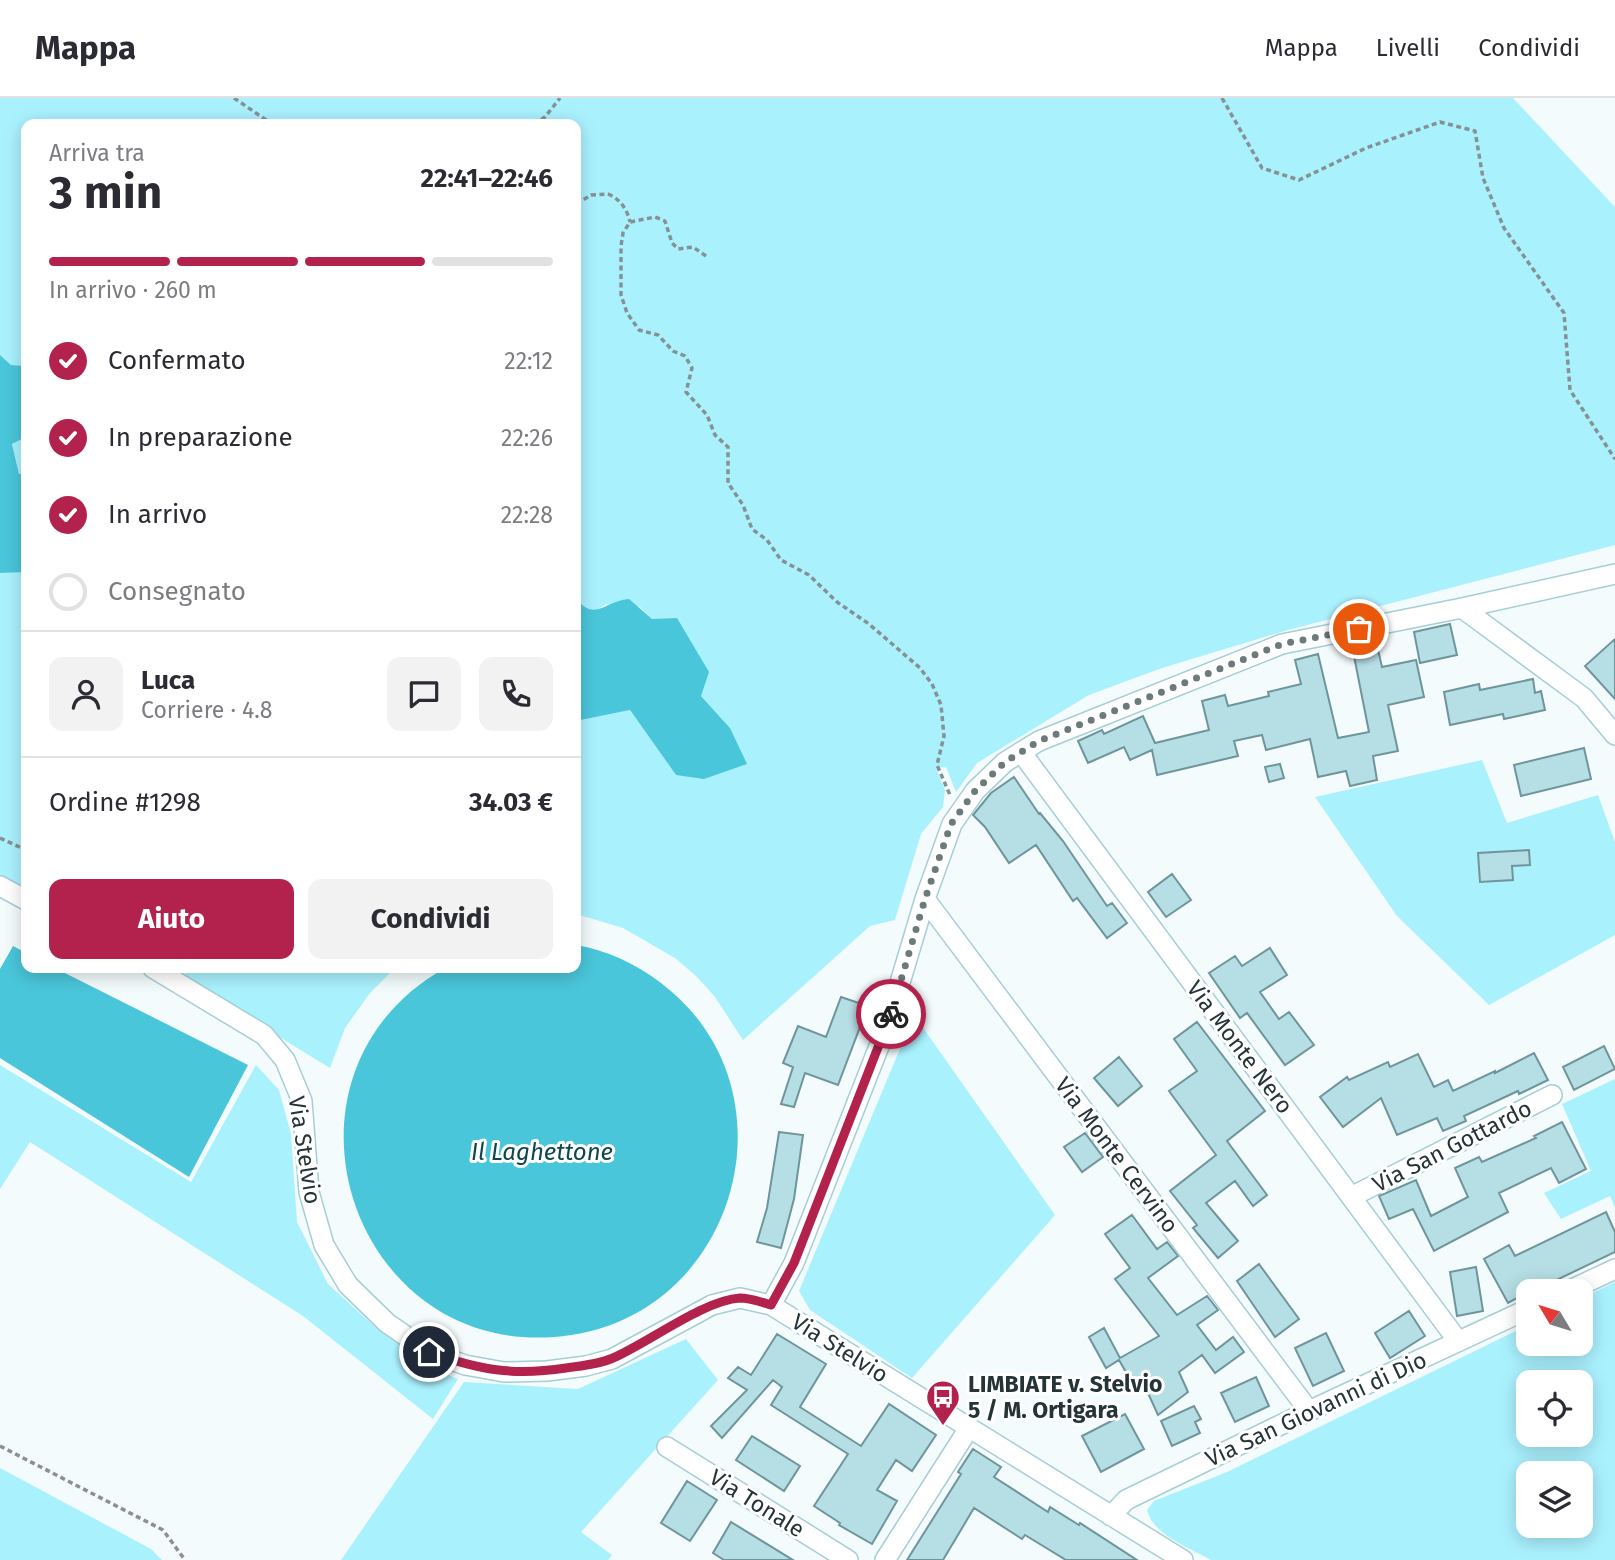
<!DOCTYPE html>
<html lang="it">
<meta charset="utf-8">
<style>
body{margin:0;font-family:"Fira Sans",sans-serif;background:#f2f2f3;color:#2b2b33;height:100vh;display:flex;flex-direction:column;font-size:26px;white-space:nowrap}
*{box-sizing:border-box;margin:0}
p{font-size:23px;color:#7c7c81}
.icon{flex:none;width:38px;height:38px;fill:none;stroke:currentColor;stroke-width:2;stroke-linecap:round;stroke-linejoin:round}
.map{position:relative;flex:1;overflow:hidden}
.panel{position:absolute;left:21px;top:21px;width:560px;height:854px;display:flex;flex-direction:column;background:#fff;border-radius:14px;box-shadow:0 4px 18px #0003}
.panel>*{flex:none}
.needle{width:46px;rotate:308deg}
.controls{position:absolute;left:1516px;top:1181px;display:grid;gap:14px}
.controls a{display:grid;place-items:center;width:77px;height:77px;border-radius:14px;background:#fff;box-shadow:0 4px 18px #0003;font-size:35px}
.pin{position:absolute;display:grid;place-items:center;width:60px;height:60px;color:#fff;margin:-30px;border:4px solid #fff;border-radius:50%;box-shadow:0 2px 7px #0007}
.courier{position:absolute;display:grid;place-items:center;width:70px;height:70px;margin:-35px;border:5px solid #b3224d;border-radius:50%;background:#fff;color:#222;box-shadow:0 2px 9px #0007}
.head em{font-style:normal;font-weight:700}
.head div{display:flex;flex-direction:column-reverse}
.head{display:flex;align-items:center;justify-content:space-between;height:119px;padding:0 28px}
h1{font-size:46px;font-weight:700;line-height:52px}
.bar{display:grid;grid-template-columns:repeat(4,1fr);gap:10px 7px;align-content:center;height:84px;padding:0 28px}
.bar i{height:9px;border-radius:5px;background:#e1e1e2}
.bar .on{background:#b3224d}
.bar p{grid-column:span 4}
.line{display:flex;align-items:center;gap:18px;padding:0 28px;border-top:2px solid #e1e1e2}
.line div{flex:1}
.round{display:grid;place-items:center;flex:none;width:74px;height:74px;border-radius:14px;background:#f2f2f3}
ol{padding:0 28px;list-style:none}
li{display:flex;align-items:center;gap:21px;height:77px}
li p{margin-inline-start:auto}
li .icon{padding:7px;border-radius:50%;background:#b3224d;color:#fff;stroke-width:4}
li:last-child{color:#7c7c81}
li i{width:38px;height:38px;border:4px solid #e1e1e2;border-radius:50%}
.primary-button{display:flex;gap:14px;margin-top:auto;padding:14px 28px}
.primary-button a{flex:1;height:80px;border-radius:14px;background:#b3224d;color:#fff;font-size:28px;font-weight:700;line-height:80px;text-align:center}
.primary-button a+a{background:#f2f2f3;color:#2b2b33}
header{display:flex;align-items:center;gap:42px;box-sizing:border-box;height:98px;padding:0 35px;background:#fff;border-bottom:2px solid #e1e1e2}
header strong{font-size:33px}
nav{display:flex;gap:38px;margin-inline-start:auto;font-size:24px}
.map>svg:first-child{display:block}
.green{fill:#aaf1fe;fill-rule:evenodd}
.water{fill:#4ac6da}
.building{fill:#b6dee5;stroke:#6f959c;stroke-width:2}
.lines{fill:none;stroke-linecap:round;stroke-linejoin:round}
.minor-casing{stroke:#a6ced5;stroke-width:22}
.path{stroke:#859194;stroke-width:3.5;stroke-dasharray:5 3.5;stroke-linecap:butt}
.minor{stroke:#fff;stroke-width:19}
.done{stroke:#6c7a7c;stroke-width:7;stroke-dasharray:0 12.6}
.route{stroke:#b3224d;stroke-width:9}
.labels{text-anchor:middle;dominant-baseline:central;stroke-width:6;stroke-linejoin:round;paint-order:stroke}
.street-label{font-size:23px;fill:#243437;stroke:#fff}
.poi-label{font-size:23px;font-weight:bold;fill:#243437;stroke:#fff;text-anchor:start}
.water-label{font-size:24px;font-style:italic;fill:#0e464e;stroke:#fff}
</style>
<header>
<strong>Mappa</strong>
<nav><a>Mappa</a><a>Livelli</a><a>Condividi</a></nav>
</header>
<div class="map">
<svg width="1615" height="1462" viewBox="0 0 1615 1462">
<rect width="100%" height="100%" fill="#f3fbfd"/>
<path class="green" d="M0 0H1513L1615 109V447L1288 532 1162 570 1089 597 977 665 956 694 946 669 936 670 945 692 943 709 921 736 895 822 870 828 743 942 715 899 696 878 675 860 623 830 576 816V623L630 612 676 677 730 630 701 598 652 521 640 509 606 506 595 513 585 511 576 501V26H26V268L11 267 0 257Z
M26 339V376H19L12 346Z
M26 473V795L0 781V475Z
M1482 662 1507 725 1598 697 1615 744V837L1489 907 1397 818 1315 699Z
M185 870H395L370 895 345 930 330 970 186 882Z
M914 917 1055 1117 912 1280 810 1212 799 1193Z
M0 967 191 1084 256 967 279 992 291 1036 297 1124 328 1186 375 1229 432 1270 458 1281 433 1321 303 1218 30 1044 0 1091Z
M1615 981V1110L1610 1098 1561 1121 1544 1095 1591 1073 1562 1006Z
M1615 1184V1462H1211C1190 1450 1153 1437 1147 1412L1154 1403 1227 1374 1528 1227V1246H1580V1201ZM1528 1284H1580V1337H1528ZM1528 1376H1580V1428H1528Z
M686 1241 718 1282 581 1434 612 1457 608 1462H341L464 1284 578 1291Z
M0 1370 151 1451 162 1462H0Z"/>
<path class="water" d="M0 257 11 267 26 268V339L12 346 19 376H26L25 474 0 475Z
M576 501C596 524 604 503 629 501L652 521 677 520 709 574 701 598 730 630 747 666 704 681 676 677 630 612 576 623Z
M576 847C607 852 636 866 661 885 799 989 740 1212 571 1237 354 1270 254 978 445 870H576Z
M13 848 26 855V870H55L248 967 189 1079 0 960V871Z"/>
<path class="building" d="M1450 526 1457 557 1420 565 1414 534Z
M1615 541V601L1585 568Z
M1376 543 1382 569 1416 562 1424 599 1388 607 1398 653 1373 658 1377 682 1350 688 1346 673 1318 679 1310 641 1266 652 1262 637 1234 643 1238 658 1157 677 1152 652 1130 662 1124 649 1088 665 1078 643 1102 632 1104 636 1143 618 1155 645 1209 632 1202 603 1225 597 1228 608 1269 598 1268 594 1301 586 1295 562 1318 556 1338 640 1369 634 1352 548Z
M1533 581 1535 595 1541 593 1545 612 1504 621 1503 616 1450 627 1444 594 1479 586 1480 592Z
M1584 650 1591 681 1521 698 1514 667Z
M1280 666 1284 680 1269 684 1265 669Z
M1014 679 1039 716 1040 715 1063 743 1107 808 1112 805 1127 825 1107 840 1077 800 1073 803 1036 747 1009 765 985 729 973 717 991 695Z
M1529 752 1530 767 1512 768 1513 782 1480 784 1478 755Z
M1172 776 1191 802 1166 819 1148 794Z
M1270 850 1287 877 1260 894 1279 921 1289 914 1314 947 1285 967 1247 915 1240 920 1209 875 1235 858 1242 868Z
M841 899 868 908 838 987 805 975 794 1009 781 1006 793 969 783 965 798 928 826 939Z
M1197 924 1265 1013 1227 1043 1267 1097 1253 1108 1235 1083 1206 1105 1238 1143 1218 1160 1193 1130 1197 1127 1170 1093 1216 1057 1169 993 1197 973 1174 941Z
M1604 948 1615 971 1574 992 1563 969Z
M1534 955 1548 982 1519 996 1518 993 1464 1018 1466 1023 1443 1033 1437 1020 1397 1037 1381 1000 1343 1029 1320 999 1347 979 1349 982 1388 964 1390 969 1418 956 1434 989 1448 982 1453 993 1495 973V975Z
M1119 959 1142 988 1118 1008 1094 980Z
M1562 1024 1586 1071 1559 1085 1551 1070 1499 1095 1508 1114 1434 1153 1413 1111 1389 1121 1379 1098 1416 1082 1431 1118 1468 1099 1455 1070 1479 1059 1482 1064 1536 1040 1534 1038Z
M779 1034 803 1037 794 1101 781 1150 757 1144 767 1110Z
M1085 1035 1103 1059 1082 1074 1064 1049Z
M1606 1114 1615 1134V1154L1544 1188 1543 1186 1508 1205 1484 1161 1509 1147 1515 1158Z
M1132 1117 1157 1151 1167 1144 1178 1158 1148 1180 1177 1217 1207 1198 1218 1212 1197 1227 1216 1252 1233 1239 1244 1254 1215 1275 1202 1257 1179 1274 1188 1294 1158 1317 1147 1293 1143 1294 1136 1281 1131 1283 1119 1262 1106 1270 1089 1239 1104 1230 1120 1260 1159 1238 1115 1181 1130 1170 1105 1136Z
M1259 1166 1299 1221 1275 1239 1237 1183Z
M1476 1169 1483 1213 1457 1218 1450 1174Z
M1409 1213 1425 1238 1390 1260 1375 1235Z
M1326 1235 1344 1273 1313 1288 1295 1250Z
M777 1236 826 1266 800 1309 861 1348 889 1306 936 1337 912 1373 896 1362 877 1392 897 1403 872 1446 839 1427 840 1425 814 1408 848 1356 771 1307 782 1289 773 1282 722 1340 711 1328 747 1292 728 1280 738 1269 751 1277Z
M1256 1279 1269 1308 1235 1324 1221 1295Z
M1194 1308 1201 1321 1195 1324 1200 1335 1172 1348 1161 1323Z
M1125 1316 1144 1351 1101 1374 1082 1338Z
M752 1338 800 1368 784 1393 736 1362Z
M973 1351 1001 1369 994 1379 1048 1414 1050 1409 1079 1427 1080 1425 1137 1462H1066L1025 1437 1022 1441 974 1410 943 1462H907L961 1376 958 1374Z
M687 1383 717 1402 690 1443 661 1425Z
M731 1424 793 1462H724L713 1455Z"/>
<g class="lines">
<g class="minor-casing">
<path id="minor" d="M1462 510 1584 600 1615 637
M1021 654 1458 1243
M0 788 26 802
M925 801 1309 1313
M153 870 264 937 285 962 302 1003 309 1094 324 1147 348 1187 387 1225 429 1254 465 1267 504 1274 547 1273 586 1268 612 1261 712 1207 740 1200 771 1207 1183 1462
M1351 1099 1552 997
M1566 1194 1615 1171
M771 1207 794 1165 887 928 925 801 952 726 975 693 1005 664 1039 643 1282 546 1462 510 1615 476
M667 1349 848 1462
M1111 1418 1126 1402 1309 1313 1528 1211
M885 1462 969 1330"/>
</g>
<path class="path" d="M234 0 272 26
M1222 0 1262 70 1299 82 1366 50 1440 24 1475 33 1483 80 1504 130 1564 215 1570 292 1615 361
M534 26 545 19 560 0
M576 99 583 102 591 97 608 96C620 101 627 111 630 124
M706 158 693 149 678 151 672 145 665 123 655 119 630 124 623 135 621 148V197L627 215 639 232 658 237 673 253 685 258 692 270 686 294 707 317 715 337 728 349V385L743 407 752 431 767 442 781 462 809 477 837 504 869 526 920 570 932 586 941 607 944 638 937 667 950 697
M0 740 26 752
M0 1348 163 1432 185 1462"/>
<use href="#minor" class="minor"/>
</g>
<g class="lines">
<path class="done" d="M891 916 925 801 951 726 975 693 1005 664 1039 643 1282 546 1359 531"/>
<path class="route" d="M429 1254C479 1272 513 1278 566 1270 582 1268 599 1266 613 1260 648 1245 704 1202 740 1200 750 1200 761 1204 771 1207L794 1165 891 916"/>
</g>
<defs>
<g id="bus-pin" transform="scale(1.75)"><path d="M0 17L-7.5 6A9.5 9.5 0 1 1 7.5 6Z" fill="#b3224d" stroke="#fff"/><path d="M-5-6H5V4H4V6H2V4H-2V6H-4V4H-5ZM-3.5-4V0h7V-4ZM-3.5 1.2v1.5H-2V1.2ZM2 1.2v1.5H3.5V1.2Z" fill="#fff"/></g>
</defs>
<g fill-rule="evenodd">
<use href="#bus-pin" x="943" y="1299"/>
</g>
<g class="labels">
<g class="street-label">
<text transform="translate(1240 949) rotate(53)">Via Monte Nero</text>
<text transform="translate(1452 1048) rotate(-27)">Via San Gottardo</text>
<text transform="translate(305 1052) rotate(81)">Via Stelvio</text>
<text transform="translate(1117 1057) rotate(53)">Via Monte Cervino</text>
<text transform="translate(840 1250) rotate(32)">Via Stelvio</text>
<text transform="translate(1316 1311) rotate(-25)">Via San Giovanni di Dio</text>
<text transform="translate(757 1405) rotate(32)">Via Tonale</text>
</g>
<g class="poi-label">
<text x="968" y="1286">LIMBIATE v. Stelvio<tspan x="968" dy="26">5 / M. Ortigara</tspan></text>
</g>
<g class="water-label">
<text x="542" y="1054">Il Laghettone</text>
</g>
</g>
</svg>
<div class="controls">
<a><svg class="needle" viewBox="-14 -14 28 28"><path d="M0-13l5 13h-10z" fill="#e53935"/><path d="M0 13l5-13h-10z" fill="#7c7c81"/></svg></a>
<a><svg class="icon" aria-label="locate" viewBox="0 0 24 24"><circle cx="12" cy="12" r="6"/><path d="M12 2v4M12 18v4M2 12h4M18 12h4"/></svg></a>
<a><svg class="icon" aria-label="layers" viewBox="0 0 24 24"><path d="M12 4l9 5-9 5-9-5zM3 14l9 5 9-5"/></svg></a>
</div>
<div class="pin" style="left:1359px;top:531px;background:#ea580c"><svg class="icon" aria-label="bag" viewBox="0 0 24 24"><path d="M5 8h14l-1 12H6zM9 8a3 3 0 0 1 6 0"/></svg></div>
<div class="pin" style="left:429px;top:1254px;background:#1f2937"><svg class="icon" aria-label="home" viewBox="0 0 24 24"><path d="M3 11l9-7 9 7M6 9v11h12V9"/></svg></div>
<div class="courier" style="left:891px;top:916px"><svg class="icon" aria-label="bike" viewBox="0 0 24 24"><circle cx="6" cy="16" r="4"/><circle cx="18" cy="16" r="4"/><path d="M6 16l4-8h5l3 8M10 8l3 8H6M13 5h3"/></svg></div>
<section class="panel">
<div class="head"><div><h1>3 min</h1><p>Arriva tra</p></div><em>22:41–22:46</em></div>
<div class="bar"><i class="on"></i><i class="on"></i><i class="on"></i><i></i><p>In arrivo · 260 m</p></div>
<ol>
<li><svg class="icon" aria-label="check" viewBox="0 0 24 24"><path d="M5 12l5 5 9-10"/></svg>Confermato<p>22:12</p></li>
<li><svg class="icon" aria-label="check" viewBox="0 0 24 24"><path d="M5 12l5 5 9-10"/></svg>In preparazione<p>22:26</p></li>
<li><svg class="icon" aria-label="check" viewBox="0 0 24 24"><path d="M5 12l5 5 9-10"/></svg>In arrivo<p>22:28</p></li>
<li><i></i>Consegnato</li>
</ol>
<div class="line" style="height:126px"><a class="round"><svg class="icon" aria-label="person" viewBox="0 0 24 24"><circle cx="12" cy="8" r="4"/><path d="M4 21q1-7 8-7t8 7"/></svg></a><div><b>Luca</b><p>Corriere · 4.8</p></div><a class="round"><svg class="icon" aria-label="chat" viewBox="0 0 24 24"><path d="M4 5h16v11H9l-5 4z"/></svg></a><a class="round"><svg class="icon" aria-label="phone" viewBox="0 0 24 24"><path d="M5 4h4l2 5-3 2q2 4 5 5l2-3 5 2v4C11 20 4 13 5 4z"/></svg></a></div>
<div class="line" style="height:91px"><div>Ordine #1298</div><b>34.03 €</b></div>
<div class="primary-button"><a>Aiuto</a><a>Condividi</a></div>
</section>
</div>
